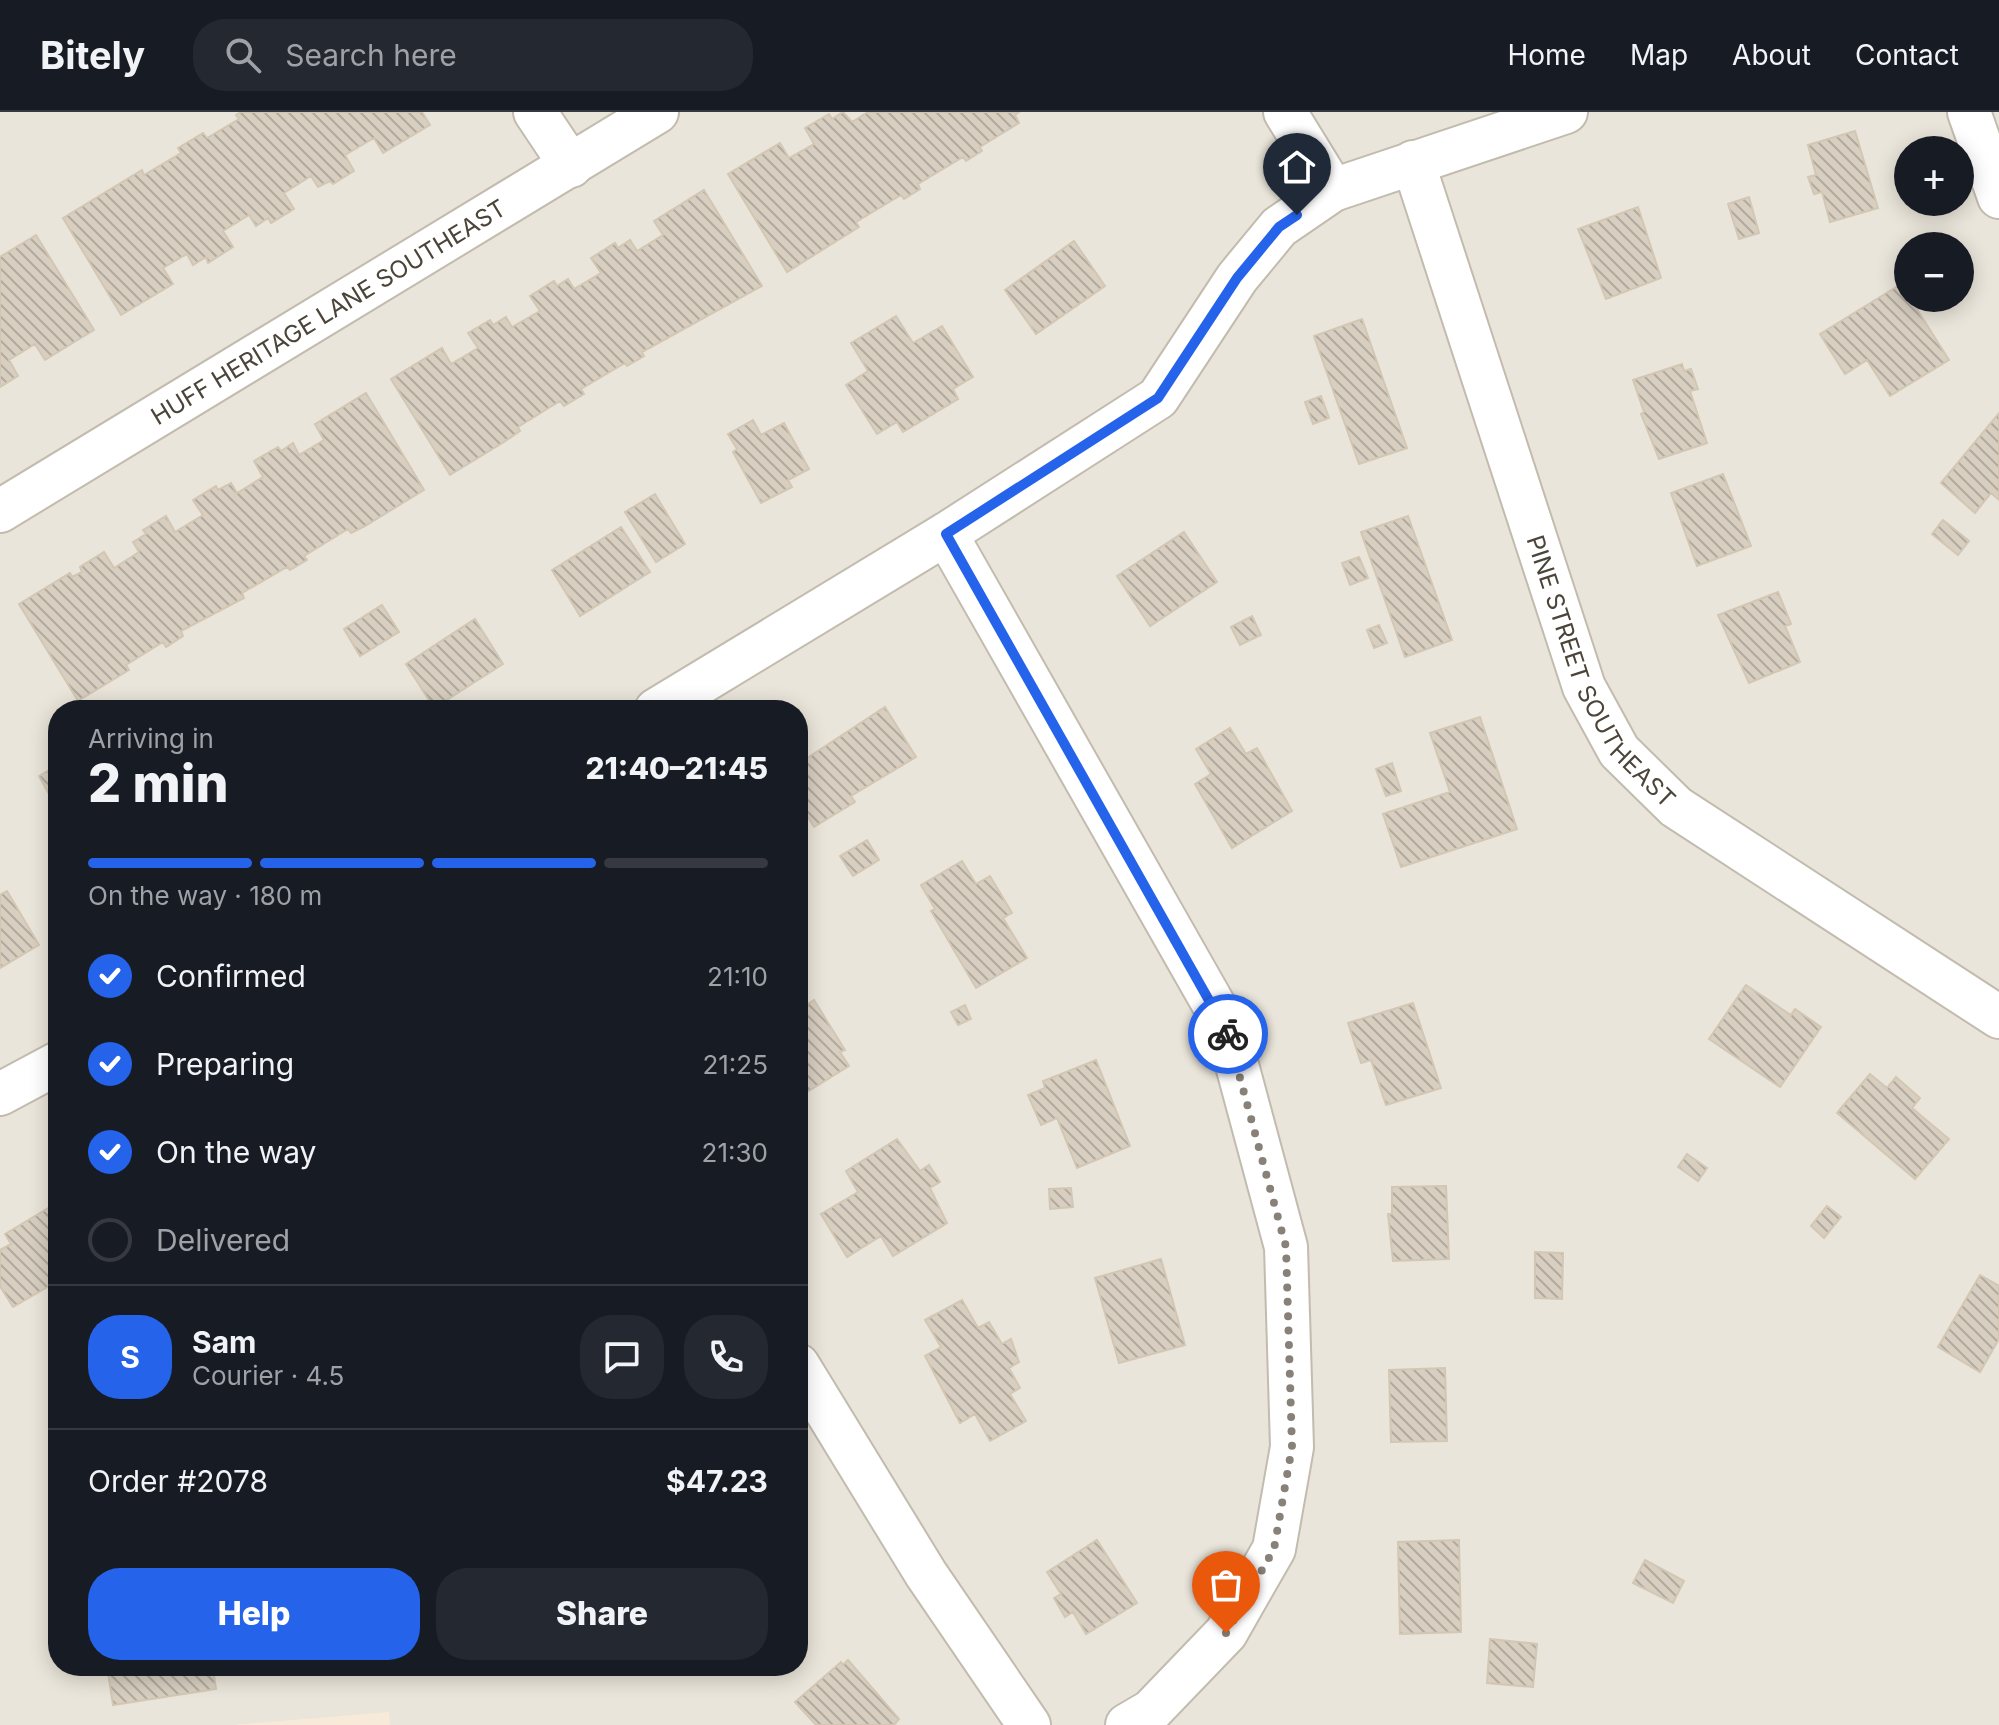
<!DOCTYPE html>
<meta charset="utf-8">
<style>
body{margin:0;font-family:Inter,sans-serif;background:#242831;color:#f1f3f6;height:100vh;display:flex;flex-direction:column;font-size:30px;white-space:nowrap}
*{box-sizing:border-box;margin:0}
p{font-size:26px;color:#9ea1a6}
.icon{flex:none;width:44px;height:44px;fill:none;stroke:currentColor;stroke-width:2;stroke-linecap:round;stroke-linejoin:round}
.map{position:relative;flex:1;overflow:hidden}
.panel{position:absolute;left:48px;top:588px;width:760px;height:976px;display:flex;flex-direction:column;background:#171b24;border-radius:32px;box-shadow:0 4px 20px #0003}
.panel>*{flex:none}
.controls{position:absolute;left:1894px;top:24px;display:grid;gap:16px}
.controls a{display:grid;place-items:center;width:80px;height:80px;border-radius:50%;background:#171b24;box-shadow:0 4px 20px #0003;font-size:40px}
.pin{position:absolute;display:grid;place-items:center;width:68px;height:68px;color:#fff;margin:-82px -34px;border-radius:50% 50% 50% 0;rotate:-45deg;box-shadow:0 0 8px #0007}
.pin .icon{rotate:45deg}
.courier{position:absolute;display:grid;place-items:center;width:80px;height:80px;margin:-40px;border:6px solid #2563eb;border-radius:50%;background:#fff;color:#222;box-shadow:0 2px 10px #0007}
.summary em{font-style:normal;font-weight:800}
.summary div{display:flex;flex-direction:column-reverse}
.summary{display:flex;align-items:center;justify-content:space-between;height:136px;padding:0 40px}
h1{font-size:52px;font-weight:800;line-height:60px}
.bar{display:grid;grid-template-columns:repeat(4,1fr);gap:12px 8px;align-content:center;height:96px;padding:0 40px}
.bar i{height:10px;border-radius:6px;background:#363941}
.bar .active{background:#2563eb}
.bar p{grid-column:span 4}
.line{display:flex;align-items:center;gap:20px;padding:0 40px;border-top:2px solid #363941}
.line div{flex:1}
.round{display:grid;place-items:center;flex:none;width:84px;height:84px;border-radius:32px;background:#242831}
ol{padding:0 40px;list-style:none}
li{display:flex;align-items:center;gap:24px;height:88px}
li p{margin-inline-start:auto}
li .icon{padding:8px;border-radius:50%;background:#2563eb;color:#fff;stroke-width:4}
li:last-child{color:#9ea1a6}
li i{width:44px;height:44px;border:4px solid #363941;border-radius:50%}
.cta{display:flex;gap:16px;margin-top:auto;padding:16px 40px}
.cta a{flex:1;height:92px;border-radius:32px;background:#2563eb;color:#fff;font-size:32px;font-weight:800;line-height:92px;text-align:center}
.cta a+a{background:#242831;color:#f1f3f6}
header{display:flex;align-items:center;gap:48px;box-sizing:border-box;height:112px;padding:0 40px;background:#171b24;border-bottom:2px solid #363941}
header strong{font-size:38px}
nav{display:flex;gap:44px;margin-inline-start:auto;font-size:28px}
.search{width:560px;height:72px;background:#242831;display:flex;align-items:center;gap:20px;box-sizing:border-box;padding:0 28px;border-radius:32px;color:#9ea1a6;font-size:30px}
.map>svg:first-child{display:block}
.residential{fill:#eae5da;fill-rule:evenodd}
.commercial{fill:#f7ead8}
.building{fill:url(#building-back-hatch);stroke:#d3c7b4;stroke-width:2}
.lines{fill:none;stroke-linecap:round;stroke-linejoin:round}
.minor-casing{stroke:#c2bbae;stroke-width:46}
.minor{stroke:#fff;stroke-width:42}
.done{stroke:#878178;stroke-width:8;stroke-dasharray:0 14.4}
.route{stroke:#2563eb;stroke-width:10}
.labels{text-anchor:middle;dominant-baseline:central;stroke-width:6;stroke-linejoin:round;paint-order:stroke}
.street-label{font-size:24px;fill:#4b4439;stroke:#fff}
</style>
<header>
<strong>Bitely</strong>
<div class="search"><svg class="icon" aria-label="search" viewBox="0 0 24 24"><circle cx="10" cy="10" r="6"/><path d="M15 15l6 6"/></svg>Search here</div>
<nav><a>Home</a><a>Map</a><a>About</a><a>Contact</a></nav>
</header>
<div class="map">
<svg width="1999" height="1613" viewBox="0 0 1999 1613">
<defs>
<pattern id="building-back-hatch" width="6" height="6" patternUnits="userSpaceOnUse" patternTransform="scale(2)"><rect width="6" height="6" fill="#d8cfc1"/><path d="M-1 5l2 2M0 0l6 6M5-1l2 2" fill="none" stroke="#b1aa9e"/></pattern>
</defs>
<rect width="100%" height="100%" fill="#f6f3ec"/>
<path class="residential" d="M0 0H1999V1613H390L388 1601 235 1613H0ZM1908 38H1960V90H1908ZM1908 134H1960V186H1908ZM58 598H798V1554H58Z"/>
<path class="commercial" d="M389 1600 390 1613H235L246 1612Z"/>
<path class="building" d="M241 0H422L430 13 383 41 374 26 345 43 354 59 333 72 330 69 318 75 311 64 284 81 294 97 271 111 268 106 256 114 249 103 223 119 233 135 208 151 206 145 193 153 187 142 163 156 173 172 121 203 63 106 142 58 144 63 181 41 178 36 203 21 207 26 239 7 236 3Z
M843 0 852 10 868 0H1019L1015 3 1019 11 980 35 982 39 966 49 963 45 918 72 920 77 904 87 901 83 856 110 859 115 787 160 728 62 780 31 789 46 814 32 805 16 829 2 832 7Z
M1855 19 1878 96 1830 110 1822 80 1814 82 1808 65 1816 63 1808 33Z
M704 78 762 174 642 240 644 244 627 254 625 251 581 277 584 282 564 294 560 289 518 315 520 319 504 330 450 363 391 267 442 236 451 252 478 236 468 221 490 208 493 213 506 205 512 215 540 199 530 184 554 169 557 174 568 167 574 177 601 161 591 146 615 131 618 136 630 128 637 139 663 123 654 109Z
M1749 85 1759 121 1739 127 1728 92Z
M1638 95 1661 166 1606 187 1578 117Z
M36 123 94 218 45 248 35 232 9 248 18 264 0 275V145Z
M1074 129 1105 174 1036 222 1005 178Z
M1901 172 1949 248 1890 284 1867 248 1845 262 1820 222Z
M896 204 913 231 942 214 973 265 953 277 958 287 903 320 897 310 877 322 846 273 868 259 851 231Z
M1362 207 1407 336 1359 352 1314 224Z
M1682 252 1684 259 1691 257 1698 277 1690 279 1707 331 1659 347 1641 302 1644 300 1633 268Z
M366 281 424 378 365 414 351 421 348 417 304 444 307 448 290 458 287 455 242 481 244 486 181 519 183 524 166 535 163 530 126 553 129 558 78 589 19 492 70 461 72 465 82 460 80 455 104 440 114 456 139 440 133 430 146 422 143 418 166 404 175 420 203 403 193 388 216 374 218 378 231 371 237 381 263 365 254 349 278 335 281 339 293 331 299 343 324 328 315 312Z
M1321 284 1329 306 1313 312 1305 290Z
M1999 301V388L1991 381 1975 401 1941 371Z
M753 308 761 323 784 311 809 357 788 368 792 375 761 391 733 340 737 337 728 322Z
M1723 362 1751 434 1697 454 1671 381Z
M655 382 685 432 656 450 625 400Z
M1408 404 1452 528 1405 545 1361 420Z
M1943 408 1969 429 1958 443 1932 422Z
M621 415 650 460 580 504 552 458Z
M1184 420 1217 470 1150 514 1117 464Z
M1359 445 1368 466 1350 473 1342 451Z
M1778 480 1791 512 1785 514 1800 550 1749 571 1718 503Z
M382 493 399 520 360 544 344 517Z
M1252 504 1261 523 1240 533 1231 515Z
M475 507 503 552 434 596 406 552Z
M1379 513 1387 531 1374 536 1367 518Z
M885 595 916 645 851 684 855 690 814 715 798 689V652Z
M1480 605 1517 717 1401 755 1383 702 1450 680 1430 621Z
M1230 616 1246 642 1257 636 1292 699 1232 736 1195 672 1211 662 1196 637Z
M1392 651 1401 679 1386 684 1376 657Z
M58 653V689L54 691 39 664Z
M867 728 879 748 853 764 840 744Z
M962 749 976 772 990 764 1012 801 1003 806 1027 846 976 876 931 799 935 797 921 773Z
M7 779 39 833 0 856V783Z
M1746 873 1791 903 1795 897 1821 915 1780 975 1709 927Z
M799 876 808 892 814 888 845 938 840 940 849 954 799 985Z
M1413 891 1441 976 1386 993 1371 948 1361 951 1348 911Z
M965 893 971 907 958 913 951 900Z
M1096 948 1130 1034 1077 1056 1057 1006 1041 1013 1028 983 1045 976 1043 969Z
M1870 962 1887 976 1896 965 1920 986 1912 996 1949 1027 1915 1067 1837 1001Z
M897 1027 920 1059 929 1053 940 1070 930 1076 947 1111 893 1144 881 1124 847 1145 821 1102 858 1080 846 1059Z
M1687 1042 1707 1056 1698 1069 1678 1055Z
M1446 1074 1449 1147 1393 1149 1388 1102H1392V1075Z
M1071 1076 1073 1095 1050 1097 1049 1077Z
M55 1092 58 1169 13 1195 0 1174V1138L11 1132 5 1122Z
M1827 1094 1841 1105 1824 1126 1811 1114Z
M1535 1140 1563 1141 1562 1187 1535 1186Z
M1161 1147 1185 1233 1119 1251 1095 1166Z
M1980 1163 1999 1174V1227L1980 1260 1938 1235Z
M962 1188 978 1216 989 1210 1002 1232 1011 1227 1019 1250 1009 1256 1020 1276 1010 1282 1026 1309 990 1329 975 1302 960 1311 925 1244 941 1235 925 1208Z
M1445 1256 1447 1329 1391 1330 1389 1258Z
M1097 1428 1137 1491 1086 1522 1073 1500 1065 1505 1054 1486 1061 1482 1047 1460Z
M1459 1428 1461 1520 1400 1522 1398 1430Z
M1645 1448 1684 1469 1673 1491 1633 1471Z
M1490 1527 1537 1532 1533 1575 1487 1571Z
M848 1548 899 1607 894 1613H816L795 1590 841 1550 843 1553Z
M107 1554H227V1555L213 1557 216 1577 113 1593Z"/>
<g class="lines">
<g class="minor-casing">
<g id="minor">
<path d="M535 0 571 54"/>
<path d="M1285 0 1333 78"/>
<path d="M1969 0 1999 85"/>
<path id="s1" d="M1413 50 1584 575 1619 639 1676 695 1999 905"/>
<path id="s2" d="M0 399 657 0"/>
<path d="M946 422 1227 916 1286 1135 1292 1335 1274 1437 1226 1521 1151 1599 1127 1613"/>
<path d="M656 598 946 422 1158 286 1237 166 1279 115 1333 78 1566 0"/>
<path d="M0 982 58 951"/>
<path d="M798 1253 926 1462 1029 1613"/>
</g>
</g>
<use href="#minor" class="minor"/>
</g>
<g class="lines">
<path class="done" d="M1226 1521 1274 1437 1292 1335 1286 1135 1228 922"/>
<path class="route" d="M1228 922 946 422 1158 286 1237 166 1279 115 1297 103"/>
</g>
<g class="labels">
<g class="street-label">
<text stroke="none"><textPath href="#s2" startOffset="384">HUFF HERITAGE LANE SOUTHEAST</textPath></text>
<text stroke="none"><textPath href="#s1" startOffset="546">PINE STREET SOUTHEAST</textPath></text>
</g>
</g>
</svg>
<div class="controls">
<a>+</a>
<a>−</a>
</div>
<div class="pin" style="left:1226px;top:1521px;background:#ea580c"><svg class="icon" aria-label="bag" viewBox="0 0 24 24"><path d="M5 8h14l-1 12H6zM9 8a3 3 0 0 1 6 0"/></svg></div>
<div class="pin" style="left:1297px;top:103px;background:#1f2937"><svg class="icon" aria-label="home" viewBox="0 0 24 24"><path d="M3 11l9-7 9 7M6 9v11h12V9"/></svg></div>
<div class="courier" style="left:1228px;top:922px"><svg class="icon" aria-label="bike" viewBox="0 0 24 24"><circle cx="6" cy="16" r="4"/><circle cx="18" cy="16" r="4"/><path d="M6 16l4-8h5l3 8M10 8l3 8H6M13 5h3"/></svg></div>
<section class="panel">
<div class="summary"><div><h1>2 min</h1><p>Arriving in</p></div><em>21:40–21:45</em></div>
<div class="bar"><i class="active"></i><i class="active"></i><i class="active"></i><i></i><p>On the way · 180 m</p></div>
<ol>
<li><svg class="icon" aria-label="check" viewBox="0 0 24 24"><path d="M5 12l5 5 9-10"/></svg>Confirmed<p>21:10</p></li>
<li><svg class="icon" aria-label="check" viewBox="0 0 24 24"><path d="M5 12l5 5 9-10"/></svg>Preparing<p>21:25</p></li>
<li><svg class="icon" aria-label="check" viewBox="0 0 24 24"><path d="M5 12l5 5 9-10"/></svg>On the way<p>21:30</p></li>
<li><i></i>Delivered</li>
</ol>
<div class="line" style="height:144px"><b class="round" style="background:#2563eb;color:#fff">S</b><div><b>Sam</b><p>Courier · 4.5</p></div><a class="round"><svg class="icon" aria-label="chat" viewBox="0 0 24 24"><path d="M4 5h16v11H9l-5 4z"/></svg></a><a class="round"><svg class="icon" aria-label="phone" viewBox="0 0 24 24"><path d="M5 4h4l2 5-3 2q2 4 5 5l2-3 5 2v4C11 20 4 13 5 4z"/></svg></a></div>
<div class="line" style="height:104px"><div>Order #2078</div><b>$47.23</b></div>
<div class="cta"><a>Help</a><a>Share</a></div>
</section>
</div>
